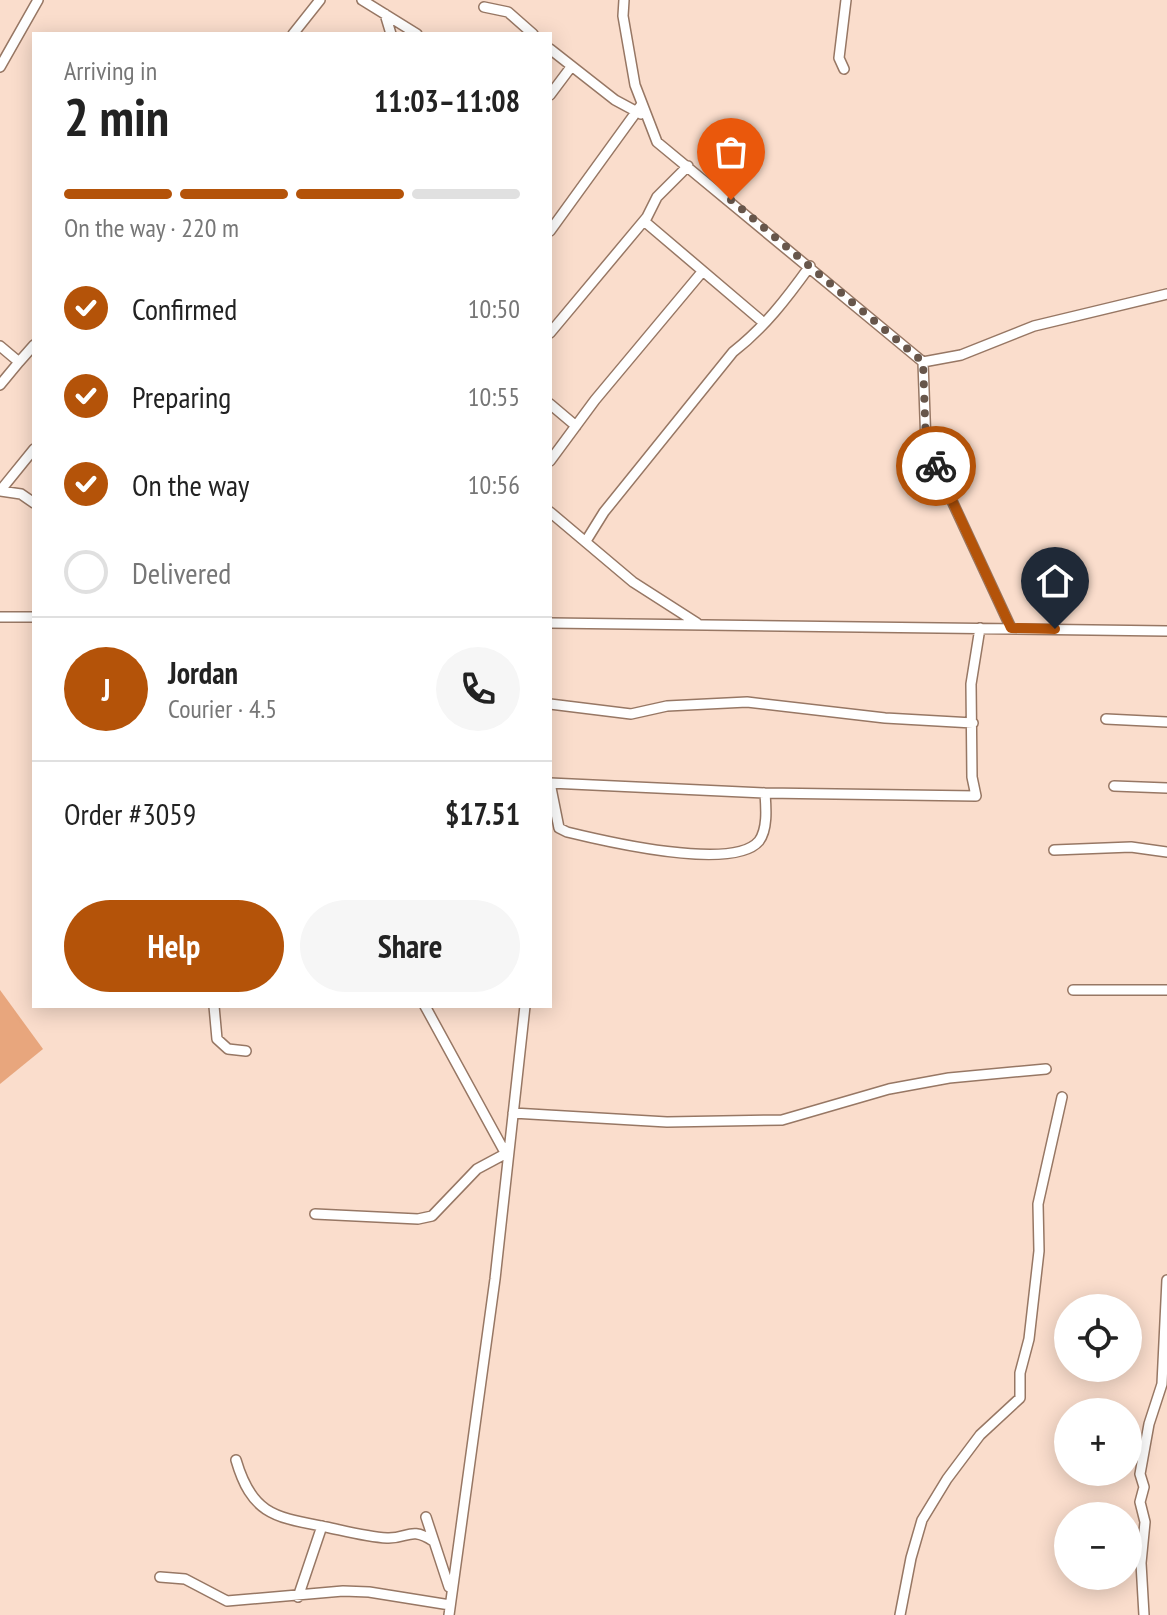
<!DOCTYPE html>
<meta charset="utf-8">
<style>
body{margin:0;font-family:"PT Sans Narrow",sans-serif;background:#f6f6f6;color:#222;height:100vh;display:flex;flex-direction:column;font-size:30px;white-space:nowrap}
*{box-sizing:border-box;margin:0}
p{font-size:26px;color:#767676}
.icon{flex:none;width:44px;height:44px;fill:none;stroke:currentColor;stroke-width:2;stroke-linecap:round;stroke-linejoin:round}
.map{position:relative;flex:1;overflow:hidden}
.details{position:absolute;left:32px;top:32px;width:520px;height:976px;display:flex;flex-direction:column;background:#fff;border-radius:0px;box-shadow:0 4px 20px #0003}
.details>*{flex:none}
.controls{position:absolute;left:1054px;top:1294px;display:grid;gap:16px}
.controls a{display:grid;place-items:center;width:88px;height:88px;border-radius:50%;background:#fff;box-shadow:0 4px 20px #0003;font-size:40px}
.pin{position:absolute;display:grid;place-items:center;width:68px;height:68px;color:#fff;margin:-82px -34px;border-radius:50% 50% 50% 0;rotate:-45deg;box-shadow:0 0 8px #0007}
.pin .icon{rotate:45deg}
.courier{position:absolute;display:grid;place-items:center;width:80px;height:80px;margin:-40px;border:6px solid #b45309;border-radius:50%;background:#fff;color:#222;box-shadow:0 2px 10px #0007}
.overview em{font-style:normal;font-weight:700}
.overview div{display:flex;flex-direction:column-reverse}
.overview{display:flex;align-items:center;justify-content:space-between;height:136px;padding:0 32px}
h1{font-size:52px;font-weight:700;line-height:60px}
.bar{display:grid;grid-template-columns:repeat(4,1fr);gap:12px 8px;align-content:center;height:96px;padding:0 32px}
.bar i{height:10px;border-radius:6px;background:#e0e0e0}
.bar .on{background:#b45309}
.bar p{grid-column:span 4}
.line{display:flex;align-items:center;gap:20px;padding:0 32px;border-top:2px solid #e0e0e0}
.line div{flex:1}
.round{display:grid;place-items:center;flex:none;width:84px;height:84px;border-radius:42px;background:#f6f6f6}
ol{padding:0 32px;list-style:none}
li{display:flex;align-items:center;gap:24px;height:88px}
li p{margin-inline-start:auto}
li .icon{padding:8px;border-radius:50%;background:#b45309;color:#fff;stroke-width:4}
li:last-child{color:#767676}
li i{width:44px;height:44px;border:4px solid #e0e0e0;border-radius:50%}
.primary-button{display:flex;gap:16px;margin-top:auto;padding:16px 32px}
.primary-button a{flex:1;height:92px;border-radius:48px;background:#b45309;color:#fff;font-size:32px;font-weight:700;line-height:92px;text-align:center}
.primary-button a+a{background:#f6f6f6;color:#222}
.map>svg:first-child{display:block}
.green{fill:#e8a67d}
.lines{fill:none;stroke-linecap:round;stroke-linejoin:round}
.minor-casing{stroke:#977764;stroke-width:12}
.minor{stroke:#fff;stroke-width:9}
.done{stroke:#67564b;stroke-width:8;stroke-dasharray:0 14.4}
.route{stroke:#b45309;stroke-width:10}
</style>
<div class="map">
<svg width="1167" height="1615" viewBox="0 0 1167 1615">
<rect width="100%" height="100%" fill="#faddcc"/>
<path class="green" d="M0 990 43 1049 0 1084Z"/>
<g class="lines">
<g class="minor-casing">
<path id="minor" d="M362 0 417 34
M624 0 623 16 635 85 657 142 923 362 926 445 1011 628
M484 7 508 12 533 34
M385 14 391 34
M293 34 320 0
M550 49 615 100 641 114
M0 67 38 0
M844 69 839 58 846 0
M550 95 571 67
M644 221 764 323
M550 231 642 104
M550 333 647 217 657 197 688 166
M0 346 19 362 0 385
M19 362 34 345
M923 362 961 355 1034 326 1167 294
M550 404 576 426
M550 461 595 400 702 272
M0 491 34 449
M0 491 21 494 34 503
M550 512 633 582 697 623
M586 541 604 512 733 352C764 328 787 298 810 266
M0 617H34
M550 623 1167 631
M550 704 631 714 667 706 747 702 885 718 973 723
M1106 719 1167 722
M550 783 765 793 976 796 972 777 971 684 980 628
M550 783 559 828 567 832C604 841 733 872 759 841 768 829 766 807 765 793
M1114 786 1167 788
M1054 850 1131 847 1167 852
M1073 990H1167
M214 1006 217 1039 228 1049 246 1051
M425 1006 507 1156
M513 1113 667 1122 782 1120 889 1089 949 1078 1046 1069
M315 1214 418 1219 432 1216 477 1169 505 1154
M236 1460C252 1515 275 1517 326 1527 345 1531 367 1537 387 1538 408 1539 410 1526 433 1541
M426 1517 449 1587
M160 1577 185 1579 227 1601 343 1591 369 1592 450 1605
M298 1597 322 1526
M449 1615 495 1279 525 1006
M900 1615 911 1558 922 1520 947 1479 980 1435 1020 1398V1373L1029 1339 1039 1251 1038 1204 1062 1097
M1144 1615 1141 1563 1145 1522 1140 1502 1144 1487 1140 1474 1149 1424 1162 1384 1167 1280"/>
</g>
<use href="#minor" class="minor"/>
</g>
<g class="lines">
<path class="done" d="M731 200 923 362 926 445 936 466"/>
<path class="route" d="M936 466 1011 628 1055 629"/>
</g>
</svg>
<div class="controls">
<a><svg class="icon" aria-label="locate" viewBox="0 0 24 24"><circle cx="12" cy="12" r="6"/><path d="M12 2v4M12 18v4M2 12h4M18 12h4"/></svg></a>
<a>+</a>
<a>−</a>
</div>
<div class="pin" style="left:731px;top:200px;background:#ea580c"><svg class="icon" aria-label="bag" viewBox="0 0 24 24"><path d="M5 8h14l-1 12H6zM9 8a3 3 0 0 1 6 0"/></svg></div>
<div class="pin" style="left:1055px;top:629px;background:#1f2937"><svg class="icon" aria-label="home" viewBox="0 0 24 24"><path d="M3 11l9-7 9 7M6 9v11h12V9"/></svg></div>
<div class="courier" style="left:936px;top:466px"><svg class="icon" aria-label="bike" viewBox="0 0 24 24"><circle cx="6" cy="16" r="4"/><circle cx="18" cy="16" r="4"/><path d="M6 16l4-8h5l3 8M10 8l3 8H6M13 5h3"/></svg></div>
<section class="details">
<div class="overview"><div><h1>2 min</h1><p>Arriving in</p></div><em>11:03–11:08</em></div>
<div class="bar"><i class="on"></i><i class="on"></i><i class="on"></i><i></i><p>On the way · 220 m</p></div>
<ol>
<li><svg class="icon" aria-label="check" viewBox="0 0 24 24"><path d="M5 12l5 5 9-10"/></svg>Confirmed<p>10:50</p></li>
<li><svg class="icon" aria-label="check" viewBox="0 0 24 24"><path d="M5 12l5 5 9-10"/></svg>Preparing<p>10:55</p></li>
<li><svg class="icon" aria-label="check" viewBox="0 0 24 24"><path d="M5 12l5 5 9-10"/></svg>On the way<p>10:56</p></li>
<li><i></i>Delivered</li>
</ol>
<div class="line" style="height:144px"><b class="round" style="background:#b45309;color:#fff">J</b><div><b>Jordan</b><p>Courier · 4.5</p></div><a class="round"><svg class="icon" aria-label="phone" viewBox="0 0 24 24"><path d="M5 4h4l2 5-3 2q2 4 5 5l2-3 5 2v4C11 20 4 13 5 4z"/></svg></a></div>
<div class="line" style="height:104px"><div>Order #3059</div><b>$17.51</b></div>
<div class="primary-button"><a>Help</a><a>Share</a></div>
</section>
</div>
